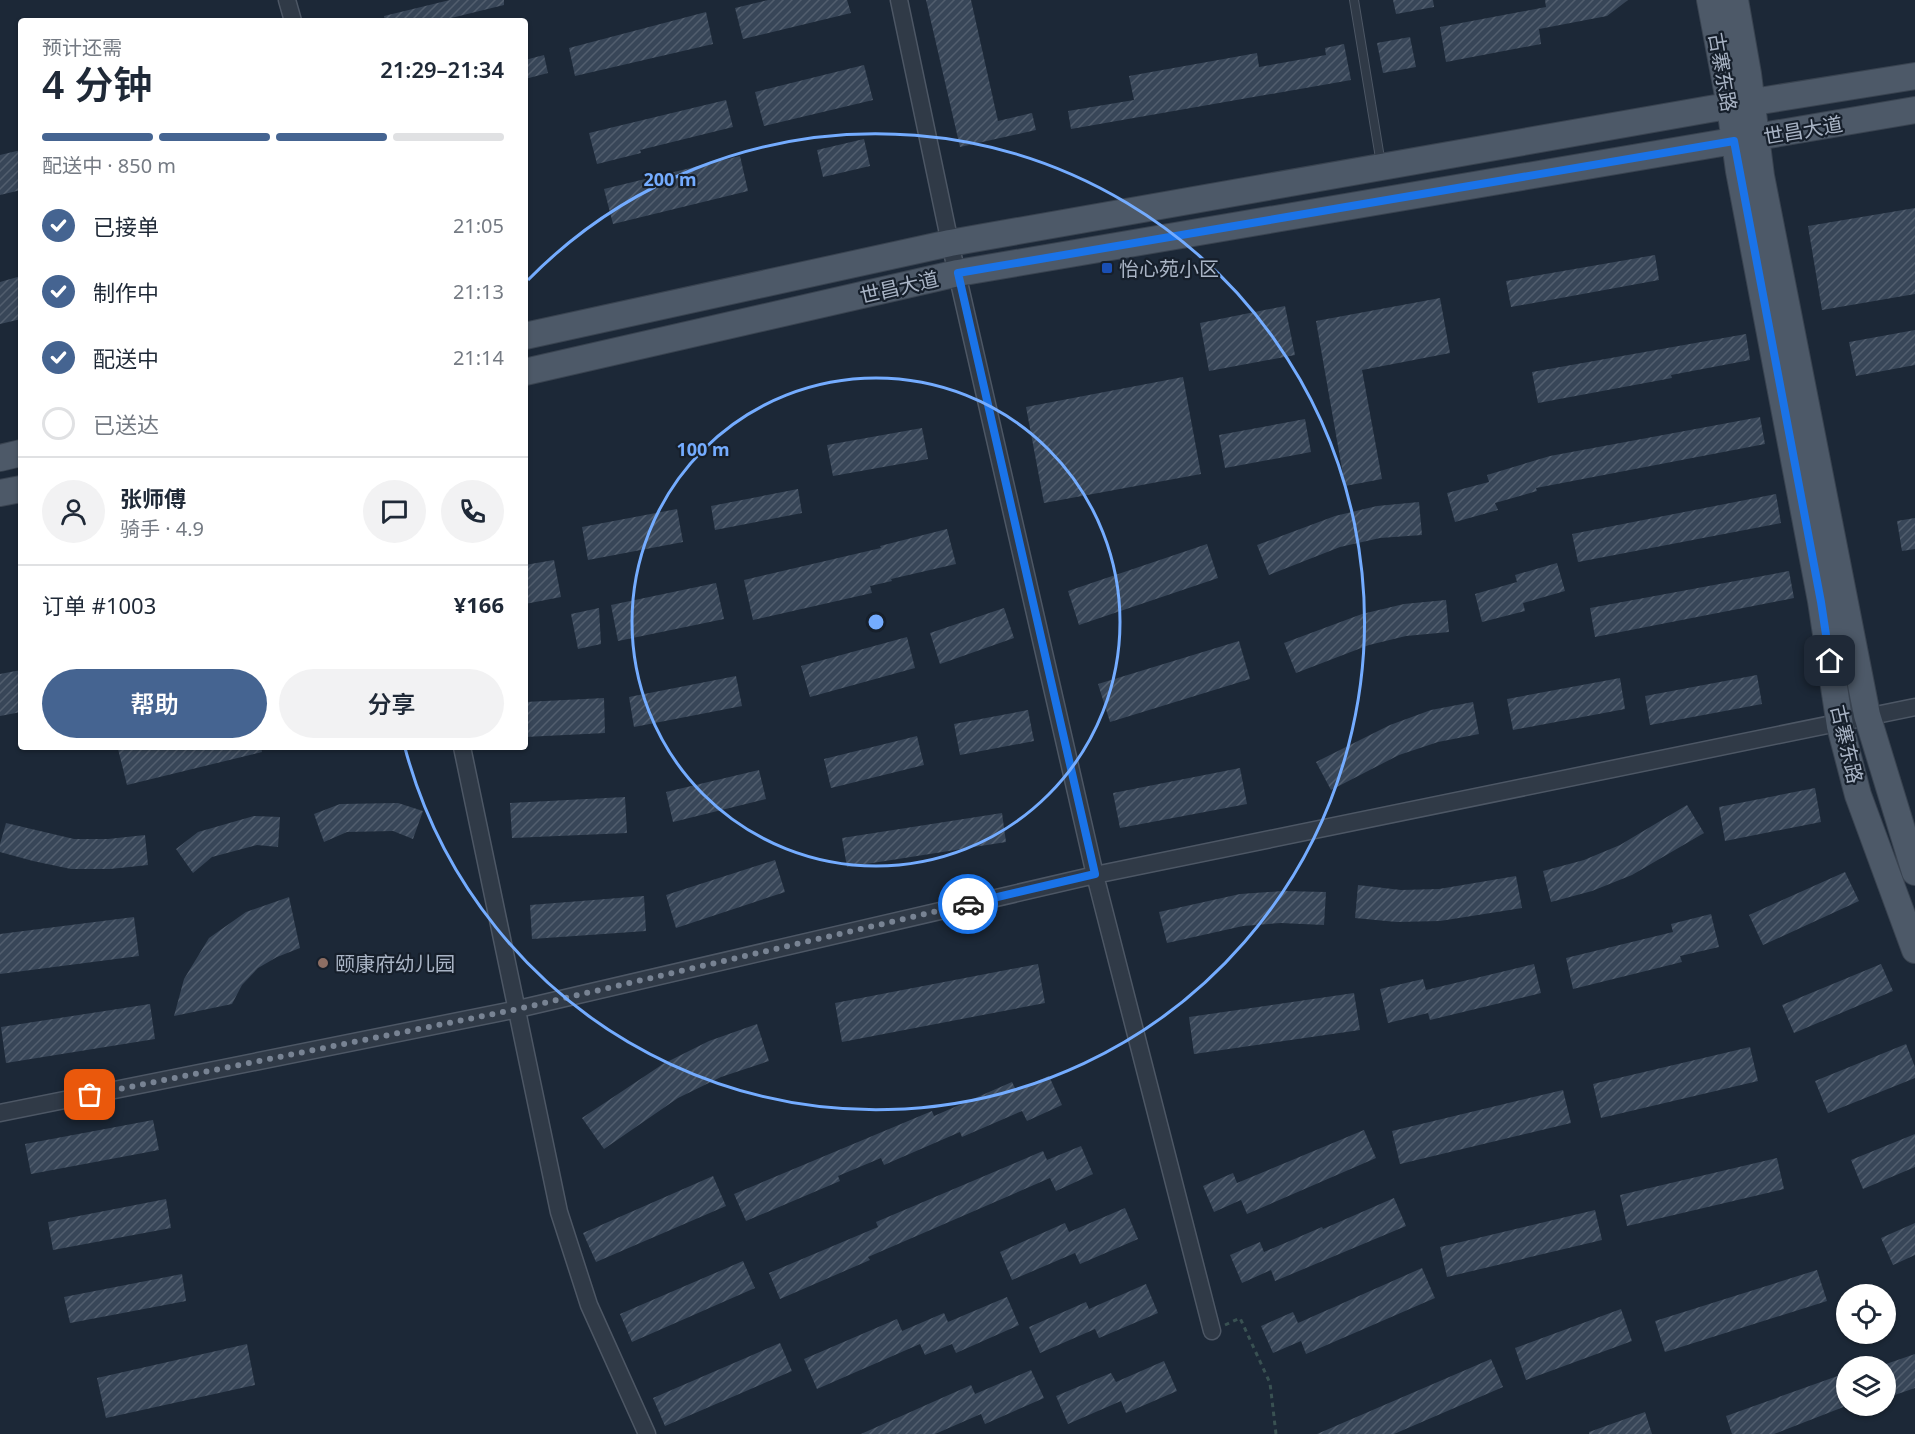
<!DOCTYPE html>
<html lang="zh">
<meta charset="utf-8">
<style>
body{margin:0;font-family:"Noto Sans","Noto Sans SC",sans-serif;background:#f2f2f3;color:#1f2937;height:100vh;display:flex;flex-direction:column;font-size:22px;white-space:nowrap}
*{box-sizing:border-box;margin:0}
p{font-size:20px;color:#747a83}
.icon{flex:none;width:33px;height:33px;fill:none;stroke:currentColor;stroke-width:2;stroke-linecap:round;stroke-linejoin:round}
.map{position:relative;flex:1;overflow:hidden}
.side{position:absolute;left:18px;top:18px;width:510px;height:732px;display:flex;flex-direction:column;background:#fff;border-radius:6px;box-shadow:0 2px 4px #0004}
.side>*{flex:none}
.controls{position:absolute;left:1836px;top:1284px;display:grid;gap:12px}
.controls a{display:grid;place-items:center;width:60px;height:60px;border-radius:50%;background:#fff;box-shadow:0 2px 4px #0004;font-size:30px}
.pin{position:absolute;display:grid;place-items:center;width:51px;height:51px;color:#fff;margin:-26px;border-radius:12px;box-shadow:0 3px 9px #0006}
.courier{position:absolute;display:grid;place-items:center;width:60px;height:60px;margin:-30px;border:4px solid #1a73e8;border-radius:50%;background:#fff;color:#222;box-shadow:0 2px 8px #0007}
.head em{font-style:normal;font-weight:600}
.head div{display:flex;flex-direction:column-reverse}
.head{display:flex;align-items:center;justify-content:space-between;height:102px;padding:0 24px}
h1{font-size:39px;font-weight:600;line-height:45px}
.bar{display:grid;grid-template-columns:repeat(4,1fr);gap:9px 6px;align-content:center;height:72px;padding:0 24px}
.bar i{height:8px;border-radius:4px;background:#e0e1e3}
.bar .current{background:#456491}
.bar p{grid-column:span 4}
.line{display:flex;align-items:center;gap:15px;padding:0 24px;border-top:2px solid #e0e1e3}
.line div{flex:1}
.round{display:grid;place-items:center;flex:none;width:63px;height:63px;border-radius:32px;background:#f2f2f3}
ol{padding:0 24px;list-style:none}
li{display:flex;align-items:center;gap:18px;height:66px}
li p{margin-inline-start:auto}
li .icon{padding:6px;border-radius:50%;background:#456491;color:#fff;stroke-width:4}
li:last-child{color:#747a83}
li i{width:33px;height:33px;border:3px solid #e0e1e3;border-radius:50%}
.cta{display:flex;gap:12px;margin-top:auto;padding:12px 24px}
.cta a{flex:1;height:69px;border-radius:36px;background:#456491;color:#fff;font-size:24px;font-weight:600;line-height:69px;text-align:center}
.cta a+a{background:#f2f2f3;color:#1f2937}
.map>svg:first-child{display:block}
.building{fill:url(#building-hatch)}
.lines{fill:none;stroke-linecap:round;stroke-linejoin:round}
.lane-casing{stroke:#4d5765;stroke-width:10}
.street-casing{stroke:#4d5765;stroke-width:19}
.primary-casing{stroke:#394350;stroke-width:28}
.path{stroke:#395152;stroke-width:3;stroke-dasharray:4.5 4.5;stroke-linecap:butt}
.lane{stroke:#303a47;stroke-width:8}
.street{stroke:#303a47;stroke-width:16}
.primary{stroke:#4d5968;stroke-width:26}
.done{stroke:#788393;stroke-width:6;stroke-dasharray:0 10.8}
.route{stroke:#1a73e8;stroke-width:8}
.ring{fill:none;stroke:#74acff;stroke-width:3}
.transit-dot{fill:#1a4fb4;stroke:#161f2b;stroke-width:2}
.education-dot{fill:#8d6e63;stroke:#161f2b;stroke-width:2}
.labels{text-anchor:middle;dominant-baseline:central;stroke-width:4.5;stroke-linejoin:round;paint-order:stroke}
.street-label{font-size:20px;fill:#a9b4c5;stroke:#161f2b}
.poi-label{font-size:20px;fill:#a9b4c5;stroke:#161f2b;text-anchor:start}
.centre{fill:#74acff;stroke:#161f2b;stroke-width:3}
.ring-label{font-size:18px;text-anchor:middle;font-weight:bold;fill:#74acff;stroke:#161f2b;stroke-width:4.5;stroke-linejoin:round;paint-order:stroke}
</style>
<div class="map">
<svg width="1915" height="1434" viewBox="0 0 1915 1434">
<defs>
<pattern id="building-hatch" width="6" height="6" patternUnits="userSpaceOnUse" patternTransform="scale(1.5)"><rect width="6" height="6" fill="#384658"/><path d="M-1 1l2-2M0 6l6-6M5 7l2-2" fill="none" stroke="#525e6e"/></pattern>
</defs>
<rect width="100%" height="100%" fill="#1c2837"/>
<path class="building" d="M450 0H504V5L447 19 448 21H385L384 16Z
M768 0H847L851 13 743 39 735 8Z
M926 0H971L998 121 1032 113 1036 130 960 147Z
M1393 0H1433L1434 7 1396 14Z
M1545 0H1628L1607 16 1539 29 1541 44 1446 62 1440 27 1546 7Z
M706 12 713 44 575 76 569 48Z
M1410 37 1416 67 1383 73 1377 43Z
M1344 44 1351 80 1071 129 1068 111 1134 100 1129 76 1257 53 1259 67 1326 55 1325 48Z
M544 55 548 73 525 79V60Z
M864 65 873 100 764 126 755 92Z
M726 100 733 127 640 150 641 153 597 164 589 133Z
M864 139 870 166 823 177 817 150Z
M21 150V190L0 195V155Z
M740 156 748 191 613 224 604 189Z
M1915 208V294L1822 310 1808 226Z
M1655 255 1659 280 1511 307 1506 281Z
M21 276V319L0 324V282Z
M1440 298 1450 353 1362 370 1382 479 1345 486 1316 321Z
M1285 306 1295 355 1209 371 1200 323Z
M1915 330V365L1856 376 1849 342Z
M1746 334 1750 360 1671 375 1672 378 1538 403 1532 372Z
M1183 377 1201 474 1044 503 1026 407Z
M1760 417 1765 444 1536 488 1537 491 1495 503 1498 510 1455 522 1447 493 1489 482 1487 475 1550 456Z
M1305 419 1311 452 1225 468 1219 435Z
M922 428 928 459 833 476 827 445Z
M798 489 802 513 715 530 711 506Z
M1776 494 1781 523 1578 562 1572 534Z
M1419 502 1422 535 1380 538 1340 547 1269 575 1257 545 1335 516 1377 506Z
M677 509 683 542 588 560 582 527Z
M1915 518V549L1902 551 1897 521Z
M947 529 956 564 891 579 892 581 870 586 872 593 753 620 744 580 881 548 880 546Z
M1207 544 1218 578 1079 625 1068 591Z
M554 560 561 597 525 604V565Z
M1557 563 1565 591 1523 603 1525 611 1482 622 1475 594 1517 582 1515 575Z
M1789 571 1794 598 1595 637 1590 608Z
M716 583 724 619 618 641 611 605Z
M1446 600 1449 632 1406 636 1369 645 1296 673 1284 643 1362 614 1404 604Z
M599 608 601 644 578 649 571 614Z
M1004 608 1014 638 940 664 930 633Z
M907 637 915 668 810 697 801 666Z
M1239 641 1250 679 1110 722 1098 684Z
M21 670V712L0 716V674Z
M1757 675 1762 704 1650 725 1645 696Z
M736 676 742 706 634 727 629 697Z
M1620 678 1625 709 1513 730 1507 699Z
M604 698 605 733 525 737V702Z
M1473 702 1479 734 1438 742 1399 755 1331 790 1316 762 1390 725 1431 710Z
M1028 710 1034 741 960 755 954 724Z
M917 736 924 765 831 788 824 759Z
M126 747H261L262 752 127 785 118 749Z
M1240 768 1247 804 1120 828 1113 793Z
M759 770 766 799 673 822 666 792Z
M1815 788 1821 822 1725 841 1719 807Z
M625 797 627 833 512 838 510 803Z
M398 803 423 811 413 839 393 831 347 832 324 842 314 814 340 804Z
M1687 805 1704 833 1632 875 1592 891 1551 902 1543 871 1584 860 1620 845Z
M1002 813 1006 842 847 867 842 838Z
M254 816 280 817 278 847 257 845 212 857 193 873 176 849 198 832Z
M6 823 74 839H108L145 835 148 865 110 869H71L33 861 0 852V844Z
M775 860 785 892 676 928 666 895Z
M1845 872 1859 901 1763 945 1749 915Z
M1516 876 1522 908 1440 921 1397 922 1355 918 1358 885 1401 890 1439 889Z
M1283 891 1326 892 1324 925 1281 923 1243 926 1167 943 1159 912 1240 894Z
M644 896 646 931 532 939 530 905Z
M289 897 300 948 277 957 258 968 242 985 232 1004 174 1016 184 979 209 938 246 912Z
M1711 914 1719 947 1680 956 1682 962 1573 989 1566 958 1673 932 1671 924Z
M134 917 139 956 0 974V934Z
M1038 964 1045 1003 842 1042 835 1003Z
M1534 964 1541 993 1430 1020 1428 1013 1388 1023 1380 989 1423 979 1426 990Z
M1881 964 1893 991 1794 1033 1782 1005Z
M1354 993 1360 1030 1194 1054 1189 1017Z
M150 1004 155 1039 6 1063 1 1027Z
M757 1024 769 1061 721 1077 678 1098 604 1149 582 1118 663 1064 709 1041Z
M1906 1044 1915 1067V1078L1828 1113 1815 1081Z
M1750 1047 1758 1081 1601 1118 1593 1084Z
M1049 1076 1062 1105 1027 1121 1022 1111 962 1137 960 1132 884 1165 881 1158 838 1176 840 1181 746 1221 734 1194 932 1111 934 1116 1012 1082 1016 1090Z
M1563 1090 1571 1123 1400 1164 1392 1131Z
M153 1120 159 1150 31 1174 25 1144Z
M1364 1130 1376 1158 1247 1214 1241 1200 1214 1212 1203 1186 1233 1173 1237 1183Z
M1915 1134V1167L1863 1189 1851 1160Z
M1081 1146 1093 1174 1056 1191 1050 1178 868 1257 870 1260 780 1299 769 1273 878 1227 876 1222 1043 1151 1047 1160Z
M1777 1158 1784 1189 1627 1226 1620 1195Z
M713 1176 726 1206 596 1262 583 1233Z
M1394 1198 1406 1226 1275 1281 1271 1270 1242 1283 1230 1255 1260 1242 1264 1252 1322 1227 1323 1229Z
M166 1199 171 1228 53 1250 48 1222Z
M1125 1208 1138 1239 1080 1264 1075 1253 1012 1280 1000 1252 1065 1223 1069 1232Z
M1595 1210 1602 1240 1447 1277 1440 1247Z
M1915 1223V1255L1893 1265 1881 1238Z
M743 1261 755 1288 632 1342 620 1314Z
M1422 1268 1435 1298 1306 1354 1301 1341 1273 1353 1261 1326 1293 1312 1298 1323Z
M1817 1270 1827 1301 1665 1352 1655 1321Z
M182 1274 186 1301 70 1323 64 1297Z
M1146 1284 1158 1313 1099 1338 1095 1329 1040 1353 1029 1327 1086 1302 1089 1309Z
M1007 1297 1019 1325 956 1353 952 1344 925 1355 920 1344 817 1389 804 1359 897 1319 902 1331 944 1313 948 1322Z
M1621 1309 1632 1341 1526 1380 1515 1348Z
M780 1343 792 1371 665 1426 653 1398Z
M247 1344 255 1385 106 1418 97 1378Z
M1915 1354V1388L1886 1398V1364Z
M1491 1359 1503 1387 1394 1434H1317Z
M1164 1361 1177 1391 1126 1413 1121 1401 1068 1424 1056 1396 1111 1373 1116 1382Z
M1031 1370 1044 1398 985 1424 981 1414 935 1434H861L971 1385 975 1394Z
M1846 1373V1406L1774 1434H1732L1726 1416Z
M1645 1412 1652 1434H1589V1432Z"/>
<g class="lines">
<g class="lane-casing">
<path id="lane" d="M1354 0 1381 164"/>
</g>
<g class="street-casing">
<path id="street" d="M287 0 293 21
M899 0 950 243 1095 875 1212 1331
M462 747 559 1212 589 1305 647 1434
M0 1113 518 1009 1095 875 1915 707"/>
</g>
<g class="primary-casing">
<path id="primary" d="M1710 0 1730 106 1739 171 1821 601 1840 726 1858 795 1915 950
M1735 0 1748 74 1761 176 1867 715 1915 872
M525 336 950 243 1710 109 1915 76
M525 372 958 273 1915 110
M0 458 21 453
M0 493 21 489"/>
</g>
<path class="path" d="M1225 1325 1240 1318 1270 1383 1276 1434"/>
<use href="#lane" class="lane"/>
<use href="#street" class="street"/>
<use href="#primary" class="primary"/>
</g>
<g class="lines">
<path class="done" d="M90 1095 518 1009 968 904"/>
<path class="route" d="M968 904 1095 874 958 273 1734 141 1821 602 1830 661"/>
</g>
<g class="ring">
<circle cx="876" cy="622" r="244"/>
<path d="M528 280A488 488 0 1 1 405 748"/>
</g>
<rect class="transit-dot" x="1101" y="262" width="12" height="12" rx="3"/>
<circle class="education-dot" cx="323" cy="963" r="6"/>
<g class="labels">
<g class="street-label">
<text transform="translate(1723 72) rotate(80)">古寨东路</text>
<text transform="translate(1803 130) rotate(-10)">世昌大道</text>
<text transform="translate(899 287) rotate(-13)">世昌大道</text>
<text transform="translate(1847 744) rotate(77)">古寨东路</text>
</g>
<g class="poi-label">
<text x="1119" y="268">怡心苑小区</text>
<text x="335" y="963">颐康府幼儿园</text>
</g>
</g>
<circle cx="876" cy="622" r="9" class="centre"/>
<g class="ring-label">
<text x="670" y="186">200 m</text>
<text x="703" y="456">100 m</text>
</g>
</svg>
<div class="controls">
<a><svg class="icon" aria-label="locate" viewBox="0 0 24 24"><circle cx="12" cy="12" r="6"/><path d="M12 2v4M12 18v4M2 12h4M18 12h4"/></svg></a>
<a><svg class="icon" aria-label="layers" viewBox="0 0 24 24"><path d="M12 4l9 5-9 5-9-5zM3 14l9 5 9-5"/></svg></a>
</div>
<div class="pin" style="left:90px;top:1095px;background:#ea580c"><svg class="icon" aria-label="bag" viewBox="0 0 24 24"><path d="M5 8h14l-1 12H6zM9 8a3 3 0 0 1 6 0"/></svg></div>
<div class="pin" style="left:1830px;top:661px;background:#1f2937"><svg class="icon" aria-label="home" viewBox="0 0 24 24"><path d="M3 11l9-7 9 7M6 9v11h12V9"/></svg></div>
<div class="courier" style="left:968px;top:904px"><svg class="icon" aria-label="car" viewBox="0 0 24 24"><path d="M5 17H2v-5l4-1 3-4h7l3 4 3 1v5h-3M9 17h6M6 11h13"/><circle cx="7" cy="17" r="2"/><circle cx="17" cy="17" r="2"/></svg></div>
<section class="side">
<div class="head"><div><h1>4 分钟</h1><p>预计还需</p></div><em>21:29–21:34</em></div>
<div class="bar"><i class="current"></i><i class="current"></i><i class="current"></i><i></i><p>配送中 · 850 m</p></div>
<ol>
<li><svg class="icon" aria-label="check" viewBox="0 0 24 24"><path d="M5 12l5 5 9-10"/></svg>已接单<p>21:05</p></li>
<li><svg class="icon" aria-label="check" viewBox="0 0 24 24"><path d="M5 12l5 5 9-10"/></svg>制作中<p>21:13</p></li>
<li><svg class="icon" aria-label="check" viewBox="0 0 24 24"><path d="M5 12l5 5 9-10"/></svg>配送中<p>21:14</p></li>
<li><i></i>已送达</li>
</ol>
<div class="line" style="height:108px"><a class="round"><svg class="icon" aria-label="person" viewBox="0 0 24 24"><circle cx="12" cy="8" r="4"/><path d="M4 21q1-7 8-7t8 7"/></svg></a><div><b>张师傅</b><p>骑手 · 4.9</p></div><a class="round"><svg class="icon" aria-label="chat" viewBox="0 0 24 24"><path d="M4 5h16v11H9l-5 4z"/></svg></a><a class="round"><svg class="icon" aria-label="phone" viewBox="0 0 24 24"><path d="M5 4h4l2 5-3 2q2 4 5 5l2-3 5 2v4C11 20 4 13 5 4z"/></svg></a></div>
<div class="line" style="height:78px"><div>订单 #1003</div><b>¥166</b></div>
<div class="cta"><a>帮助</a><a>分享</a></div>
</section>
</div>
